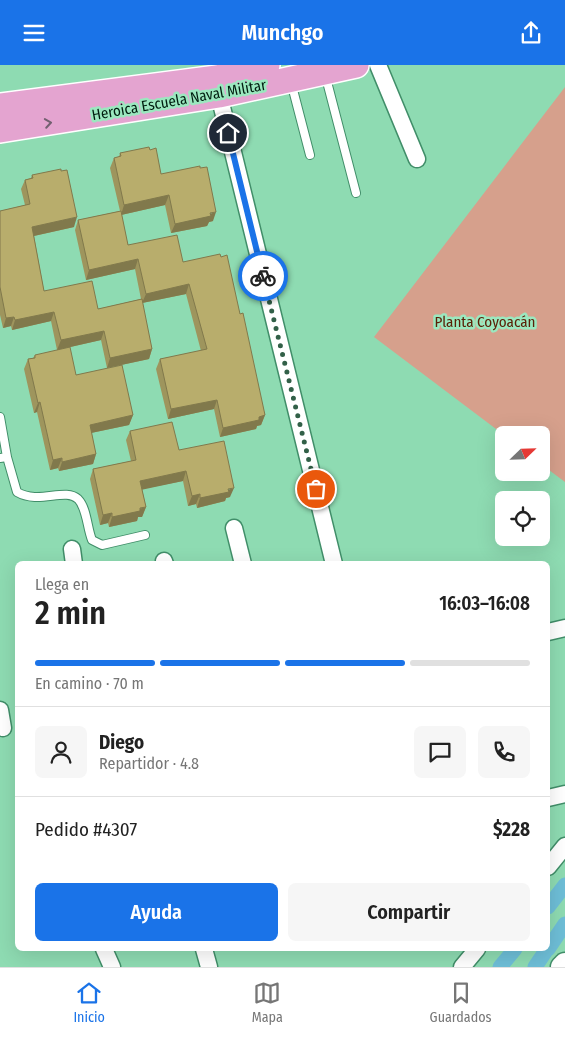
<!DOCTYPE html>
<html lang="es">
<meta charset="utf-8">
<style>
body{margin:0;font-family:"Fira Sans Condensed",sans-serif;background:#f6f6f6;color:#222;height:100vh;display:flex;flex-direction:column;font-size:19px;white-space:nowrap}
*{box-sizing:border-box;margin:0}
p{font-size:16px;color:#767676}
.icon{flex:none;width:28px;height:28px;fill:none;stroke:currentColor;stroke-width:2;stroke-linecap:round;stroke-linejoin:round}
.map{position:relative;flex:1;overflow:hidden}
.panel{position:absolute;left:15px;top:496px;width:535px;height:390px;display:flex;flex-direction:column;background:#fff;border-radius:8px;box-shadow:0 5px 20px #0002}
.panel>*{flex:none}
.needle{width:32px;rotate:67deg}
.buttons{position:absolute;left:495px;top:361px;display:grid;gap:10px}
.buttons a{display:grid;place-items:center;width:55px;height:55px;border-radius:8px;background:#fff;box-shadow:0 5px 20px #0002;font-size:25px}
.pin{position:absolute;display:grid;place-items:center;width:42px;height:42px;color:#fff;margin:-21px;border:2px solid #fff;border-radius:50%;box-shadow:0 1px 5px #0007}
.courier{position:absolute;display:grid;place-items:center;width:50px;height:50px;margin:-25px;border:4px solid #1a73e8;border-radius:50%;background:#fff;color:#222;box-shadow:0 1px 6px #0007}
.overview em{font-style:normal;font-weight:600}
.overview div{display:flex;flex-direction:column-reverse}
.overview{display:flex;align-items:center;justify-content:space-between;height:85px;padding:0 20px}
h1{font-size:32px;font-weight:600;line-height:38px}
.bar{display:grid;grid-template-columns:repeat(4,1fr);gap:8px 5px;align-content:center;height:60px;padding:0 20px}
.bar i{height:6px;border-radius:4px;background:#e0e0e0}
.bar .current{background:#1a73e8}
.bar p{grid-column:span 4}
.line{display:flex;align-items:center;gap:12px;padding:0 20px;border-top:1px solid #e0e0e0}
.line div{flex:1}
.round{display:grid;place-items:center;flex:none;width:52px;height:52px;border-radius:8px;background:#f6f6f6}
.primary-button{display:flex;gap:10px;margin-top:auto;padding:10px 20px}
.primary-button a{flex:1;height:58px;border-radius:8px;background:#1a73e8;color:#fff;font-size:20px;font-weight:600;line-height:58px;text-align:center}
.primary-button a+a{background:#f6f6f6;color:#222}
header{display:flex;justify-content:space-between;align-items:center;height:65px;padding:0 20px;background:#1a73e8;color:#fff;font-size:22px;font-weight:600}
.tabs{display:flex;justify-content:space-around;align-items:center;height:70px;border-top:1px solid #e0e0e0;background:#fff;font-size:14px;color:#767676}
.tabs a{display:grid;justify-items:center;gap:2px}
.tabs .current{color:#1a73e8}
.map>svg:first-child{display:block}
.green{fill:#d6a08c}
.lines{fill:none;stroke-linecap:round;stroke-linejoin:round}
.canal{stroke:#6ebed7;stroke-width:15}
.lane-casing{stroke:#418e69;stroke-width:10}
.street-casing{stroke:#418e69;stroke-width:19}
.secondary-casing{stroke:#418e69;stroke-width:25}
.primary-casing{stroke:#fff;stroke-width:28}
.lane{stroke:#fff;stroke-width:8}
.street{stroke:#fff;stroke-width:16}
.secondary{stroke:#fff;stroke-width:22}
.primary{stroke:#e4a4d0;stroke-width:25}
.wall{fill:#9e955d}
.shaded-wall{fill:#81794c}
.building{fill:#b8ad6c;stroke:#81794c}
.oneway{stroke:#726070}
.done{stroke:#326048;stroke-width:5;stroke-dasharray:0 9}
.route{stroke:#1a73e8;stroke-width:6}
.labels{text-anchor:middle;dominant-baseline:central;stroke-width:5;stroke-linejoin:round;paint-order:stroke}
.street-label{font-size:15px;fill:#001d0f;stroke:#9be8bf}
.park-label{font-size:15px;fill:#5a2007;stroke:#9be8bf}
</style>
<header><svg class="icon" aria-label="menu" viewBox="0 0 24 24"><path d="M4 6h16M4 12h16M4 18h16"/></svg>Munchgo<svg class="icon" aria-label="share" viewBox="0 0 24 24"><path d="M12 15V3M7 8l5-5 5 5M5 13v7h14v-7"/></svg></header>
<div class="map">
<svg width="565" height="902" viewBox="0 0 565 902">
<rect width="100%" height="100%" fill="#8edbb2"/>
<path class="green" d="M565 22V417L541 399V370H504L374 272Z"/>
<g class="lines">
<path class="canal" d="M548 842 565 820
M548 884 565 859
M500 902 515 884
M535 902 547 884"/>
<g class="lane-casing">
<path id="lane" d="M325 9 356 128
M291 17 310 90
M0 352 7 392
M0 393 7 392 17 427C39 440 65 422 78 434 87 443 87 463 92 475L102 480 145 470"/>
</g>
<g class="street-casing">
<path id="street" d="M378 0 417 94
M219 30 334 499
M234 463 243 499
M72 484 74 499
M164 496 165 499
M548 567 565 563
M0 645 3 663
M548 733 565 729
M548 802 565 781
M104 884 112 902
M204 884 209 902
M462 902 477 884"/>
</g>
<g class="secondary-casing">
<path id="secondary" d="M562 902 565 899"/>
</g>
<g class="primary-casing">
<path id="primary" d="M0 41 217 13 267 0
M0 65 219 30 356 0"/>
</g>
<use href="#lane" class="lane"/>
<use href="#street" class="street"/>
<use href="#secondary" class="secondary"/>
<use href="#primary" class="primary"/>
</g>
<path class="wall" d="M150 85 161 109 213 156 209 157 207 161 171 168 165 140 121 150 128 180 183 197 240 249 265 350 261 360 257 361 256 364 220 372 214 344 168 354 156 304 160 294 201 286 186 229 142 238 152 284 149 294 107 303 101 275 57 285 51 256 12 265 11 261 3 263 0 250V146L25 140 21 124 25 115 31 113 32 110 74 162 34 171 44 226 98 244 141 234 135 204 86 215 75 165 78 155 120 146 110 103 114 93 119 92 120 88Z
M35 290 76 310 133 350 129 360 91 368 96 389 93 399 59 406 58 403 50 405 37 347 34 348 24 304 28 294 33 293Z
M130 366 179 385 230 432 226 433 225 436 197 443 196 439 188 441 183 416 142 424 146 442 142 452H138L137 456 109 462 108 458 100 460 90 414 93 404 131 396 126 375Z"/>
<path class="shaded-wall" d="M169 130 165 140 121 150 124 140Z
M216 147 213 156 209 157 207 161 171 168 175 159Z
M77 152 74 162 29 172 32 162Z
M138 194 135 204 86 215 89 205Z
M189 219 186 229 142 238 146 229Z
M54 247 51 256 12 265 15 255Z
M14 252 11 261 3 263 6 253Z
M104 266 101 275 57 285 61 275Z
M152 284 149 294 107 303 110 293Z
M217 335 214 344 168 354 171 344Z
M40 337 37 347 34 348 38 338Z
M133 350 129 360 86 369 90 360Z
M265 350 261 360 257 361 256 364 220 372 223 363Z
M96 389 93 399 59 406 62 397Z
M62 393 58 403 50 405 53 395Z
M186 406 183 416 136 426 140 416Z
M234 423 230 432 226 433 225 436 197 443 200 433Z
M200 429 196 439 188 441 192 431Z
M146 442 142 452H138L137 456 109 462 112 452Z
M112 448 108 458 100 460 103 450Z"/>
<path class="building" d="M149 82 150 85 156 83 161 109 200 101V103L207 102 216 147 210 148 211 151 175 159 169 130 124 140 114 93 121 91 120 88Z
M61 104V106L67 105 77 152 32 162 44 226 92 216 98 244 142 234 152 284 110 293 104 266 61 275 54 247 15 255 14 252 6 253 0 222V146L30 139 25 115 33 113 32 110Z
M121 146 128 180 177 170 183 197 220 189 221 192 227 190 240 249 243 248 265 350 259 352V355L223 363 217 335 171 344 160 294 207 284 189 219 146 229 138 194 89 205 78 155Z
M70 282 76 310 122 300 133 350 90 360 96 389 62 397V393L53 395 40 337 38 338 28 294 35 293V290Z
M172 357 179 385 224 376 234 423 228 424 229 427 200 433V429L192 431 186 406 140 416 146 442 140 443V446L112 452V448L103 450 93 404 136 395 130 366Z"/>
<defs><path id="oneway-chevron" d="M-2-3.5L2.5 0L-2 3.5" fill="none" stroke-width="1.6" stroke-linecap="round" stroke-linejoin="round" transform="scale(1.25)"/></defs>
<use class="oneway" href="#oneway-chevron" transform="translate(48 58) rotate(-9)"/>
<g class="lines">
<path class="done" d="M263 211 316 424"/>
<path class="route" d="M228 68 263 211"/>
</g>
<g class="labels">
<g class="street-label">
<text transform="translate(179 35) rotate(-10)">Heroica Escuela Naval Militar</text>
</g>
<g class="park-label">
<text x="485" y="257">Planta Coyoacán</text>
</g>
</g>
</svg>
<div class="buttons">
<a><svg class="needle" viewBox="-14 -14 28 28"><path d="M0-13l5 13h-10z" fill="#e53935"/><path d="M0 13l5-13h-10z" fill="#767676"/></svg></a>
<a><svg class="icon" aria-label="locate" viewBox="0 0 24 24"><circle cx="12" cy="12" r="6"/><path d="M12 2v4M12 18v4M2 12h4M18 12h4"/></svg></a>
</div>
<div class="pin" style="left:316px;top:424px;background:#ea580c"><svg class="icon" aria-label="bag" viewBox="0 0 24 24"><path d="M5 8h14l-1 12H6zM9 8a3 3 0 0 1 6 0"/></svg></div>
<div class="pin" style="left:228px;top:68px;background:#1f2937"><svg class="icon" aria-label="home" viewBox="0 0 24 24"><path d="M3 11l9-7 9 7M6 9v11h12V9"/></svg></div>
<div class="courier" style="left:263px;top:211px"><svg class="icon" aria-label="bike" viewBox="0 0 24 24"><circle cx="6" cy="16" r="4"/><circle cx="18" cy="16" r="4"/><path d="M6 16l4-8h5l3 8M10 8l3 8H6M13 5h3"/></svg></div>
<section class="panel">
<div class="overview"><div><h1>2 min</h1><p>Llega en</p></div><em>16:03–16:08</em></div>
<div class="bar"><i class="current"></i><i class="current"></i><i class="current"></i><i></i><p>En camino · 70 m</p></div>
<div class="line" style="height:90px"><a class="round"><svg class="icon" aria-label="person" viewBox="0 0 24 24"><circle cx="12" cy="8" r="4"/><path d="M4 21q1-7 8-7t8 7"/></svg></a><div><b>Diego</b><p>Repartidor · 4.8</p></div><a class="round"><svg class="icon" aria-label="chat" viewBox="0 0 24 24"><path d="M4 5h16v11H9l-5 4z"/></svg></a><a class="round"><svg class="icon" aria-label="phone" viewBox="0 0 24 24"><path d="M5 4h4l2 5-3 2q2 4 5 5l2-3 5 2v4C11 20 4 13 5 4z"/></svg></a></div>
<div class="line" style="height:65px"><div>Pedido #4307</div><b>$228</b></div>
<div class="primary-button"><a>Ayuda</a><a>Compartir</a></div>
</section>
</div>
<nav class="tabs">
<a class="current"><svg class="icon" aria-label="home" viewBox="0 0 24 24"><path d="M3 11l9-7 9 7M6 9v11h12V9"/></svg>Inicio</a>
<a><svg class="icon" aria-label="map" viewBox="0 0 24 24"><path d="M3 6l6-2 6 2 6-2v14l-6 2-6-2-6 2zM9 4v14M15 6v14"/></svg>Mapa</a>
<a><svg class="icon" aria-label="saved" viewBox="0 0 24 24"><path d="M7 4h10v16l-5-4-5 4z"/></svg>Guardados</a>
</nav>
